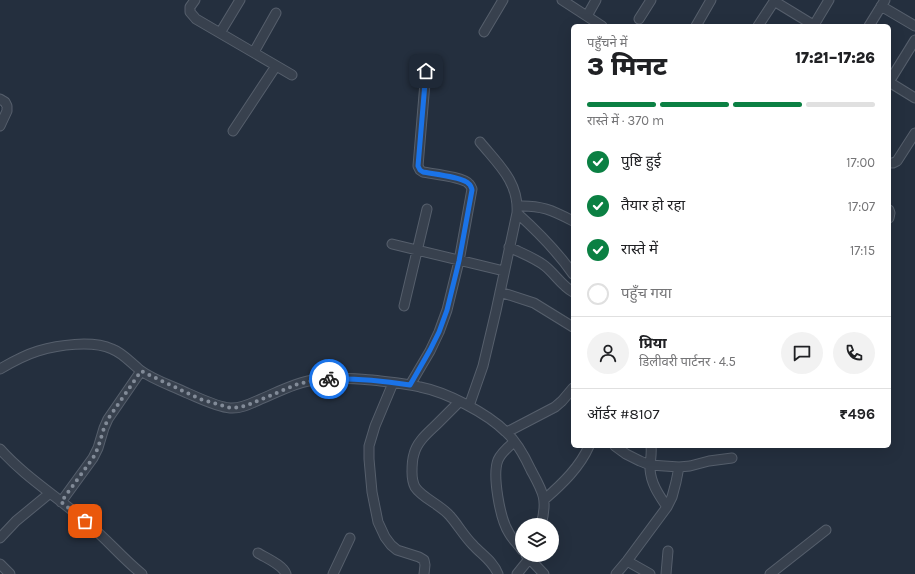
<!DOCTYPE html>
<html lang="hi">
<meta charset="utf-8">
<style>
body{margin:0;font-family:Karla,"Noto Sans Devanagari",sans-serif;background:#f2f2f2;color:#202124;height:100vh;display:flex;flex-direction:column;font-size:15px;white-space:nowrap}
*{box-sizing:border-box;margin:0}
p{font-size:13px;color:#757577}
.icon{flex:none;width:22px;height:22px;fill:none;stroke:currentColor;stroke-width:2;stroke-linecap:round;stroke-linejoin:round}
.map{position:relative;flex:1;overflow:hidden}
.sheet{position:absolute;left:571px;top:24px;width:320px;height:424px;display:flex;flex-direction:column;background:#fff;border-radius:6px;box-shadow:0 4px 16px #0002}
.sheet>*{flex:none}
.buttons{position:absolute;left:515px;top:518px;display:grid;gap:8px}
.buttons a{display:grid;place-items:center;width:44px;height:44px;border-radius:50%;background:#fff;box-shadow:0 4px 16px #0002;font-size:20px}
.pin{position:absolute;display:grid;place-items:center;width:34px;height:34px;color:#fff;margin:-17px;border-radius:8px;box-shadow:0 2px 6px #0006}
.courier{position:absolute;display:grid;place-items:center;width:40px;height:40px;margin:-20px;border:3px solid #1a73e8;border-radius:50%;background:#fff;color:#222;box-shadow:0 1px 5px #0007}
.head em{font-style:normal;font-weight:800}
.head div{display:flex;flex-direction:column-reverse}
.head{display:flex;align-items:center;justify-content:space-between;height:68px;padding:0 16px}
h1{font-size:26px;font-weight:800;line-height:30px}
.bar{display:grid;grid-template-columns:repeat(4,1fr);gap:6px 4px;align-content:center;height:48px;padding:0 16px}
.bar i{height:5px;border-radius:3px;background:#e0e0e0}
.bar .on{background:#0b8043}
.bar p{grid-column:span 4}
.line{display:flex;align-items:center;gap:10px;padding:0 16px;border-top:1px solid #e0e0e0}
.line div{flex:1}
.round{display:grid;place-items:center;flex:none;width:42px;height:42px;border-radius:21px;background:#f2f2f2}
ol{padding:0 16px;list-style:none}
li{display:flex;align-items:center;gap:12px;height:44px}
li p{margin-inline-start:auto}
li .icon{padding:4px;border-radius:50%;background:#0b8043;color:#fff;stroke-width:4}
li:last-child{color:#757577}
li i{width:22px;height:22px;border:2px solid #e0e0e0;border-radius:50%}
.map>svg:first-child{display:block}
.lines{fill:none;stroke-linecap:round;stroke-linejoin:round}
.minor-casing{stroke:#565f6c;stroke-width:11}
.minor{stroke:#38414e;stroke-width:9}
.done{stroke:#828b98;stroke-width:4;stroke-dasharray:0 7.2}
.route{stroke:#1a73e8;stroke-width:5}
</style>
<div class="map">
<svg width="915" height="574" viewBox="0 0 915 574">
<rect width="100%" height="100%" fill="#242f3e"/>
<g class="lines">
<g class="minor-casing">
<path id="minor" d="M195 0 190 7V12L196 19 292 75
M562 0 602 26
M774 1 815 26
M881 6 915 26
M587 16 596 0
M639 19 651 0
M814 25 829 0
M696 26 711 0
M758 26 775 0
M869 26 885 0
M484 32 503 0
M220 33 240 0
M254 52 276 13
M889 82 915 40
M889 82 915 98
M0 99 5 102 7 106V111L0 126
M233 131 276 66
M889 163H893L897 161 915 133
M517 206C541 205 552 210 573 221
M889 210 890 213 889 218
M517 213C537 231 557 251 573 274
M392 244 504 271
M509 247C521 253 535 258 545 266 555 274 562 286 573 292
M500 292 534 303 573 327
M404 306 427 209
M0 369C12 362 25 355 38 351 58 345 92 340 112 349 123 353 131 363 140 370 153 380 173 386 187 393 199 398 217 407 230 408 241 409 252 403 261 399 280 391 299 381 320 379 337 377 355 379 372 380 388 382 405 383 420 387 446 392 487 413 506 432 516 441 525 457 531 470 543 492 548 499 541 525
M393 383 375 426 369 446V459L372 492 378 522 385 537 391 545 397 550 419 557 424 560 425 565 424 574
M410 385 430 351 439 332 447 310 459 261 472 189C472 189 470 184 469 184 464 177 433 174 423 172L420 170 418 166 426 71
M459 402C452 409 445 416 438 423 429 432 417 441 414 454 412 460 412 466 412 472 412 477 413 483 415 487 422 498 441 505 450 516 458 525 464 536 473 545 482 555 493 561 498 574
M469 406 483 366 496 311 517 213C519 182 498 164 480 142
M507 432 555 407 562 401 573 388
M514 442C508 447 501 453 498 460 492 475 500 519 509 533 512 539 518 544 522 550
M615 446 626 454 640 461 650 465 679 467 690 466 709 461 732 458
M651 446C652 454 650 461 650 469 651 484 659 495 667 507
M0 449C25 477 58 497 86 522 106 538 122 558 142 574
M545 499C562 484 580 467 589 446
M61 502 93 458 98 448 104 428 108 419 141 371
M0 538 16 521 50 493
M258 553C266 558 283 565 286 574
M526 555 544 574
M627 561 650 574
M0 564 10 574
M333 574 350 538
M517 574 529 559 531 555
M616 574 627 561 667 507 672 497 676 482 679 467
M666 574 668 551
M770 574 826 530"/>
</g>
<use href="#minor" class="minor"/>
</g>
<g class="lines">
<path class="done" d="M85 521 61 502 93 458 98 448 104 428 108 419 141 371 200 399 231 408 241 407 250 404 298 384 319 379H329"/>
<path class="route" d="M329 379C356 378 383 381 410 385L430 350 439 332 447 310 459 261 472 190C472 189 470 184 469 184 464 177 433 174 423 172L420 170 418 166 426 71"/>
</g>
</svg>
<div class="buttons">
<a><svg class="icon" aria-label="layers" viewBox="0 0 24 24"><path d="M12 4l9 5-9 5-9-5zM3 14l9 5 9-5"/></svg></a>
</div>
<div class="pin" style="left:85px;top:521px;background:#ea580c"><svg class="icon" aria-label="bag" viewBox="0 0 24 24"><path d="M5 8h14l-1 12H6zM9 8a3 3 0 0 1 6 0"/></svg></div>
<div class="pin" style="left:426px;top:71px;background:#1f2937"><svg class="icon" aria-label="home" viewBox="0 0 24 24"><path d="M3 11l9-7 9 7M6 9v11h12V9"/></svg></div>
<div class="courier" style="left:329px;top:379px"><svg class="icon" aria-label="bike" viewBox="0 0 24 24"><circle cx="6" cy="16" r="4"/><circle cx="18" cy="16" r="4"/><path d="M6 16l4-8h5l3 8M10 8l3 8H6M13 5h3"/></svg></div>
<section class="sheet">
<div class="head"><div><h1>3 मिनट</h1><p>पहुँचने में</p></div><em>17:21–17:26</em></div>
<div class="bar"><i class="on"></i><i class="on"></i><i class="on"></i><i></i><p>रास्ते में · 370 m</p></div>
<ol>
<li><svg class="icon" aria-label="check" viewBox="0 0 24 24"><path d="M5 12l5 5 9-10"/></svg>पुष्टि हुई<p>17:00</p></li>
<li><svg class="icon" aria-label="check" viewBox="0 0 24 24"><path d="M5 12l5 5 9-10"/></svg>तैयार हो रहा<p>17:07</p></li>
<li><svg class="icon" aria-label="check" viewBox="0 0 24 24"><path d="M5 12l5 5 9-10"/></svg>रास्ते में<p>17:15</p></li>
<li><i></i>पहुँच गया</li>
</ol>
<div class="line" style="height:72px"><a class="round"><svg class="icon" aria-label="person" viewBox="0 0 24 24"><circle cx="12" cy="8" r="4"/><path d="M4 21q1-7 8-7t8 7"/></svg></a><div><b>प्रिया</b><p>डिलीवरी पार्टनर · 4.5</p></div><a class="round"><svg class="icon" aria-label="chat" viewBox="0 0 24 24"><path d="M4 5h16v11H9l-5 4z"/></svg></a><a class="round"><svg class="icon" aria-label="phone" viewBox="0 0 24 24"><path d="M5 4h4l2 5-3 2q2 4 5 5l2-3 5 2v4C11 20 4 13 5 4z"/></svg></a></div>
<div class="line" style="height:52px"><div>ऑर्डर #8107</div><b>₹496</b></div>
</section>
</div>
